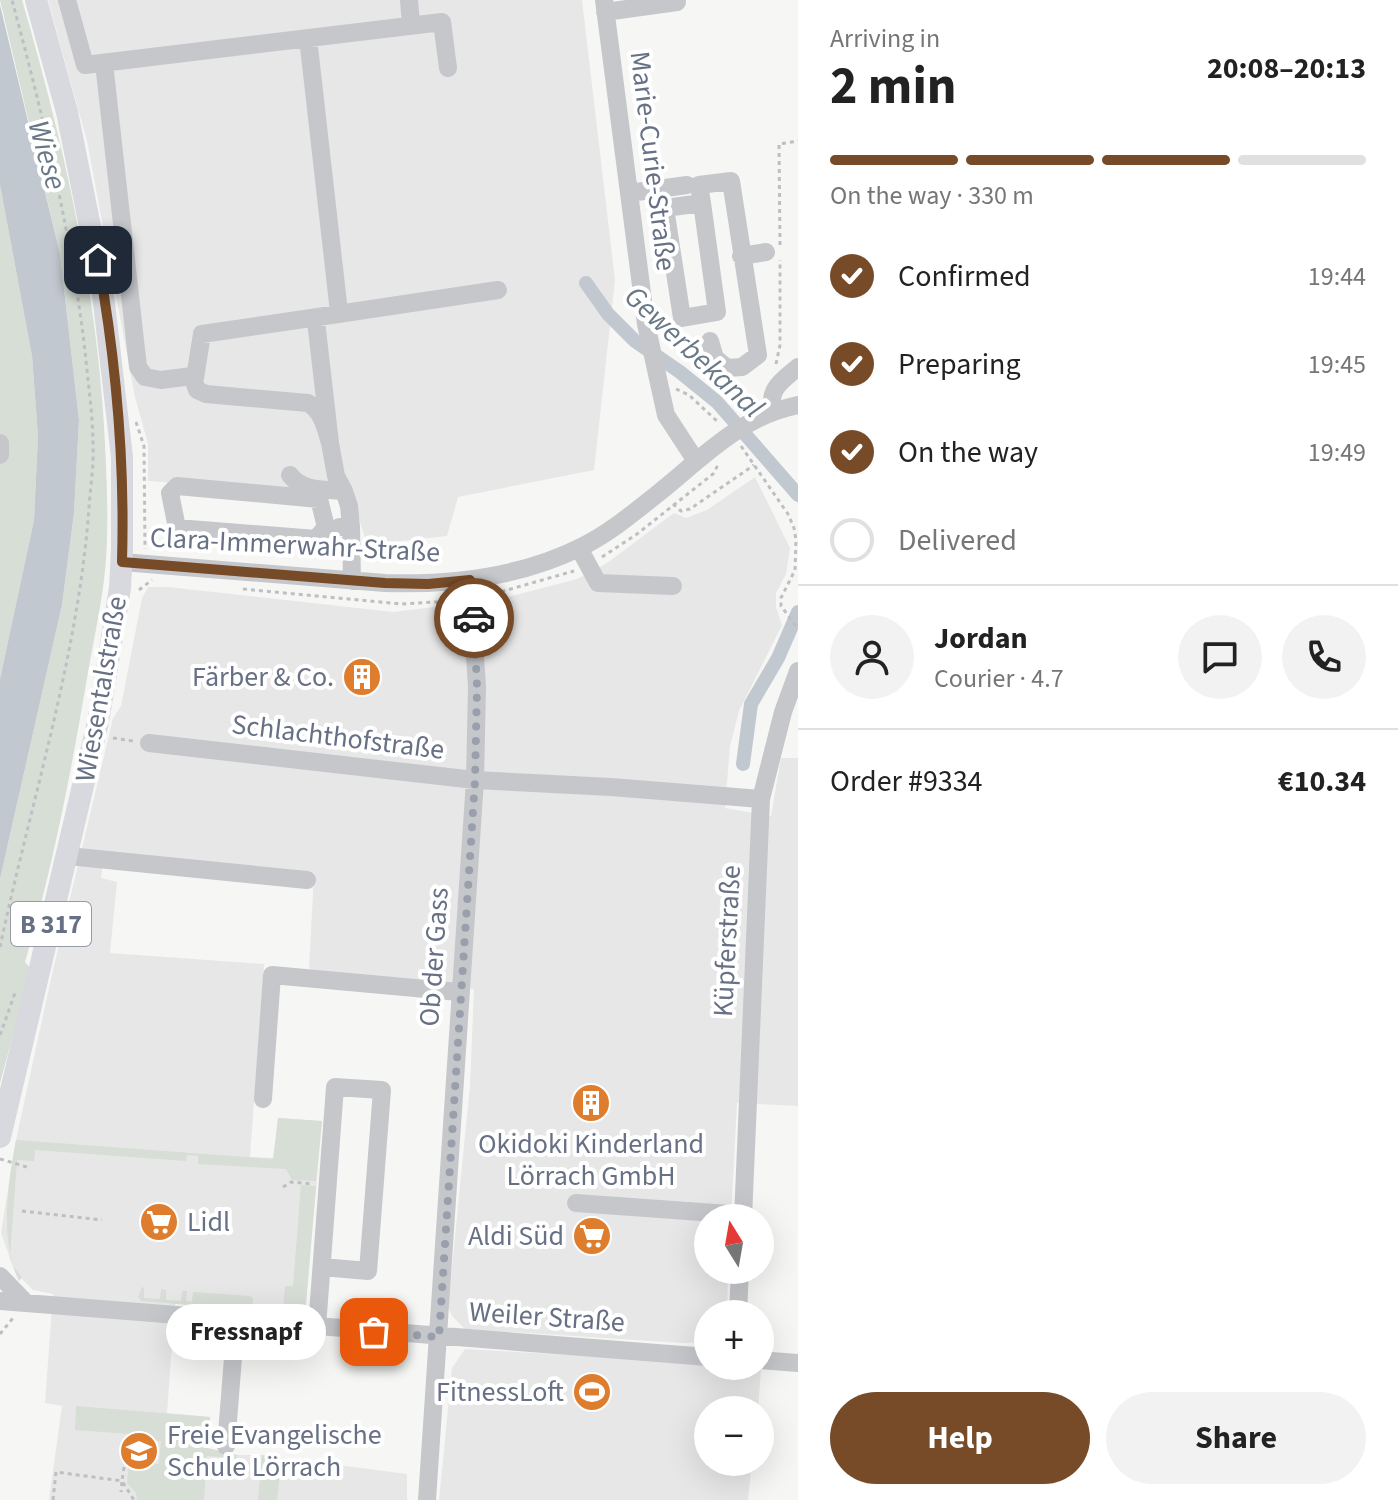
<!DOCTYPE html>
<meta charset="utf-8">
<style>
body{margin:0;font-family:"Source Sans 3",sans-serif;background:#f2f2f2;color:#222;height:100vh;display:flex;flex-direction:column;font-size:30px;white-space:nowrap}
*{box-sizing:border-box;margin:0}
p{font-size:26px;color:#767676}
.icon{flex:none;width:44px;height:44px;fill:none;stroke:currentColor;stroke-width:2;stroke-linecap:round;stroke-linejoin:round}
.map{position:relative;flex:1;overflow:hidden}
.sheet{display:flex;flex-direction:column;background:#fff;width:600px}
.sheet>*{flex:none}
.needle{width:52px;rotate:349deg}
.buttons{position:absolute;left:694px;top:1204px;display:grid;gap:16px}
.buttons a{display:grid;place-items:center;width:80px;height:80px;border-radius:50%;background:#fff;box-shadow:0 8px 32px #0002;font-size:40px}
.pin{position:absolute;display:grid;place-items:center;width:68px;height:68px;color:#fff;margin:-34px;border-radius:16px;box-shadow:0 4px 12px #0006}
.courier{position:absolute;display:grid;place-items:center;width:80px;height:80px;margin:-40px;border:6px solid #774b27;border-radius:50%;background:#fff;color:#222;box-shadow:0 2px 10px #0007}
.bubble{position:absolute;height:56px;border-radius:28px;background:#fff;box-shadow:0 8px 32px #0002;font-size:26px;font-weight:700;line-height:56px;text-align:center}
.headline em{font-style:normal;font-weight:700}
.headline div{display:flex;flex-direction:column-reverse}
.headline{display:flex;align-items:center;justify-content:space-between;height:136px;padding:0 32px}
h1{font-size:52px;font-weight:700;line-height:60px}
.bar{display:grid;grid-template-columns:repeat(4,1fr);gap:12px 8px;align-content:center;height:96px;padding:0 32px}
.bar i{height:10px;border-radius:6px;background:#e0e0e0}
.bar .current{background:#774b27}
.bar p{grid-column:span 4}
.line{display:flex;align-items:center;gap:20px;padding:0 32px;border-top:2px solid #e0e0e0}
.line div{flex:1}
.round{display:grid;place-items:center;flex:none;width:84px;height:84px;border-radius:42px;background:#f2f2f2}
ol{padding:0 32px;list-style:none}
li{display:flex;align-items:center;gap:24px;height:88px}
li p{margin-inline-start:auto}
li .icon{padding:8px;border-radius:50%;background:#774b27;color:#fff;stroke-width:4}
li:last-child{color:#767676}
li i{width:44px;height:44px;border:4px solid #e0e0e0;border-radius:50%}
.button{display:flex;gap:16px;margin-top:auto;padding:16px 32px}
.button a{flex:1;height:92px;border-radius:48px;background:#774b27;color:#fff;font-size:32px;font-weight:700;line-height:92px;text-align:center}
.button a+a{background:#f2f2f2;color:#222}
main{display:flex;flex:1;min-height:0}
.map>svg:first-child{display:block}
.built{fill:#e7e7e7}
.green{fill:#d6ded5}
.water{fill:#c2c8cf}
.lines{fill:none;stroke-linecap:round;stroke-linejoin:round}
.canal{stroke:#c2c8cf;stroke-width:14}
.path{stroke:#bebfc2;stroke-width:3;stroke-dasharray:4 4;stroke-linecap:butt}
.minor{stroke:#c5c7cb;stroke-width:18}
.major{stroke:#d8d9df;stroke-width:22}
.done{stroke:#999fab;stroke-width:8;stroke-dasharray:0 14.4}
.route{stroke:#774b27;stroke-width:10}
.labels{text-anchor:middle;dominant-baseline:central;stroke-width:8;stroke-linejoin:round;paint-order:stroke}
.shield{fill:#fff;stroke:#959ba9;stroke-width:2}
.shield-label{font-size:26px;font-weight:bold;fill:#677084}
.street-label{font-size:28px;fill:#677084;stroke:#fff}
.poi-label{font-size:28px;fill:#677084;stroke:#fff;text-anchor:end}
.water-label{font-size:30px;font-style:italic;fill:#687887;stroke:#fff}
</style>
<main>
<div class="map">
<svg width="798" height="1500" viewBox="0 0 798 1500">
<rect width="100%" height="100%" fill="#f6f7f4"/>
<path class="built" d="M48 0H582L615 280 594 470 458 497 447 536 367 545 354 501 338 495 148 481V444L135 397 87 141Z
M755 477 790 548 786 574 776 593V607L782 625 739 711 730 746 725 808 771 816 781 758H798V1106L737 1103 731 1218H708V1270H728L727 1314H708V1340L704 1342 681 1343 465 1329 452 1316 448 1307 470 1085 474 989 315 972 309 968 314 874 104 856 101 878 117 882 110 953 264 964 250 1157 274 1158 278 1118 322 1121 305 1315 175 1303 167 1413 210 1417 207 1448 237 1455H262L407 1474V1500H49L62 1406 45 1403 53 1294 33 1290 15 1272 1 1233 16 1140 52 974 113 718 121 706 142 598 148 587H168L393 612 500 599 577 579 607 563 674 513 686 518 707 510Z
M465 1349 657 1360 761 1370 758 1410H708V1462H752L748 1500H439L452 1368Z"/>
<path class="green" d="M0 0H22C64 144 98 294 105 444 107 486 109 530 105 571 101 609 92 647 86 684 70 778 52 870 25 962L31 969 0 1083V879L62 605 74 513 79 420 60 254Z
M0 185 32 356 38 436 34 520 0 679Z
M278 1118 322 1121 316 1181 292 1180 286 1169 198 1164V1156L187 1155 186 1161 35 1150 34 1161 17 1160 10 1257 13 1266 22 1277 19 1281C0 1241 7 1187 16 1140L273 1159Z
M301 1185 316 1186 305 1315 283 1311 285 1286H293Z
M142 1287 144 1288V1298L160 1299 161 1289 166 1290V1300L181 1301 182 1291H187L186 1301 192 1302 193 1292 250 1296 253 1298 252 1310H248L141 1301 138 1297Z
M76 1406 210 1417 207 1448 237 1455 236 1458 207 1456 204 1500H137L136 1493 127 1483 129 1462 159 1464 161 1441 130 1439V1434L75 1430Z
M262 1455 282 1458 277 1500H258Z"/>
<path class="water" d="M0 5 60 254 79 420 74 513 62 605 0 879V679L34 520 38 436 32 356 0 185Z"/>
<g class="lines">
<path class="canal" d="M586 283 608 314 635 341 680 372 717 402 798 495
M743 764 751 704 778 658 798 612"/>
<path class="path" d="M780 245 779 144 798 141
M776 364 780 345V260
M676 389 689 395 719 423
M136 422 144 446 145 549
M741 446 788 514 794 528 796 540 795 570 781 598V606L798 629
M673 504 681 511 690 509 754 465
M602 557 637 534 713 474 718 465
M243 589 401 604 454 601
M139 590 152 580
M486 596 574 571
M113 738 133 741
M0 947C31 801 78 657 89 508 90 488 94 467 93 447 93 415 88 383 85 351 71 232 43 115 12 0
M0 1035 15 993
M0 1159 27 1167
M283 1187 291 1182 313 1184
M22 1211 102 1220
M0 1334 13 1318
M124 1467 122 1481 134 1500
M53 1500 56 1472 122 1481 121 1492"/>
<path class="minor" d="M67 0 85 65 442 22 448 68
M409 0 411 25
M604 0 646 324 666 415 696 461
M605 12 677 2
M308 38 339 312
M104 63 138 367 145 377 161 380 192 376 197 390 206 394 308 403C323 412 325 427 330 443L316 321 318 317 498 290
M629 193 687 185
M702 203 665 208 682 318 717 312 702 203 699 185 731 181 758 355 742 367 727 368 715 358 710 341
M741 256 766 252
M195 378 202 334 318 317
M772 412C769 387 781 382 798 367
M0 443V455
M330 443 336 476 344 491
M290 475C303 492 323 489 344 491L349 506 351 527
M177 486 319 499 326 527 316 539 177 528 170 493Z
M339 527H351L352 581
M579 548 598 583 673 586
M122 562 385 583C450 585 521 577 581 547 608 534 632 514 656 495 700 460 740 416 798 405
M149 743 475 780 611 787 761 799
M68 856 307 880
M263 1099 272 975 459 992
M576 1203 743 1215
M743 1218 761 799 783 712 798 671
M0 1276 26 1303
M0 1301 708 1357
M738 1314 740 1270
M317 1327 335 1087 382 1090 368 1271 322 1267
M760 1360 798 1363
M226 1446 236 1320
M427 1500 475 780 477 687 470 580"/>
<path class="major" d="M0 1137 98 722 120 588 122 549V457L102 286 67 112 36 0"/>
</g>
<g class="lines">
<path class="done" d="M374 1332 439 1337 475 780 477 687 474 618"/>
<path class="route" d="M98 260C116 360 125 461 122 562L385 583 428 584 470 580 474 618"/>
</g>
<defs>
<g id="building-disc" transform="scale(2)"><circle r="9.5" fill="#de7d2d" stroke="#fff"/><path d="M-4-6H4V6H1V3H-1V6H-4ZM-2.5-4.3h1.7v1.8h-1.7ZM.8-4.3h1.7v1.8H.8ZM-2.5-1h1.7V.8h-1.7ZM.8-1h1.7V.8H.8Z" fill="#fff"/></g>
<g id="supermarket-disc" transform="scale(2)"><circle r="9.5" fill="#de7d2d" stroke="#fff"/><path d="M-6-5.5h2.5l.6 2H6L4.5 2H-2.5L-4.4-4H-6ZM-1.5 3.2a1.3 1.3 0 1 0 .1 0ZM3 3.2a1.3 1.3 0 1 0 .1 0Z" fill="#fff"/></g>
<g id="stadium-disc" transform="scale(2)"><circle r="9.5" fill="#de7d2d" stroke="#fff"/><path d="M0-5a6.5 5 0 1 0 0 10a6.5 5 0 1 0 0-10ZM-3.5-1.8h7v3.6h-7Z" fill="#fff"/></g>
<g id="school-disc" transform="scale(2)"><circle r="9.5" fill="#de7d2d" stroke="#fff"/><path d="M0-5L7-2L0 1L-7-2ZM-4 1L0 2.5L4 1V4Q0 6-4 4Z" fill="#fff"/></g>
</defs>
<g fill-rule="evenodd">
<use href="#building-disc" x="362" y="677"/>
<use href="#building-disc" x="591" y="1103"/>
<use href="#supermarket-disc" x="159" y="1222"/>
<use href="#supermarket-disc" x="592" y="1236"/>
<use href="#stadium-disc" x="592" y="1392"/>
<use href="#school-disc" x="139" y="1451"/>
</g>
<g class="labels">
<rect class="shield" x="11" y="902" width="80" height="44" rx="6"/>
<g class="shield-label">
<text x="51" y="924">B 317</text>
</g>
<g class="street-label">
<text transform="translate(653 161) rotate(83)">Marie-Curie-Straße</text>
<text transform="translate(295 545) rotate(3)">Clara-Immerwahr-Straße</text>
<text transform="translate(101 689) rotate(-80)">Wiesentalstraße</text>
<text transform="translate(338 737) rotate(7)">Schlachthofstraße</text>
<text transform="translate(727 941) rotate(-87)">Küpferstraße</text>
<text transform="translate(434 957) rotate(-86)">Ob der Gass</text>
<text transform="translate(547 1317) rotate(4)">Weiler Straße</text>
</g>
<g class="poi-label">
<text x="334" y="677">Färber &amp; Co.</text>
<text x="591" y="1144" text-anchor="middle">Okidoki Kinderland<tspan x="591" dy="32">Lörrach GmbH</tspan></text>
<text x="187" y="1222" text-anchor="start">Lidl</text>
<text x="564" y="1236">Aldi Süd</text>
<text x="564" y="1392">FitnessLoft</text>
<text x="167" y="1435" text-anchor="start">Freie Evangelische<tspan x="167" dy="32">Schule Lörrach</tspan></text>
</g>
<g class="water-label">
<text transform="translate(47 155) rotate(74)">Wiese</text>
<text transform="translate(694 352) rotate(43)">Gewerbekanal</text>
</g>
</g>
</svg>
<div class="buttons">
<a><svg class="needle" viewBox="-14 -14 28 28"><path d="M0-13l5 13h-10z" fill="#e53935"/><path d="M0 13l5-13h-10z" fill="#767676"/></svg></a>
<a>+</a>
<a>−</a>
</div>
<div class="pin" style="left:374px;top:1332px;background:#ea580c"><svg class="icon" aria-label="bag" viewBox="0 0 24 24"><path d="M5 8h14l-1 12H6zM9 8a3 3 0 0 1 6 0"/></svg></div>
<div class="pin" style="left:98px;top:260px;background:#1f2937"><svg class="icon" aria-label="home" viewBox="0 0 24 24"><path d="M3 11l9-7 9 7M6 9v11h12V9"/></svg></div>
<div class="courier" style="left:474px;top:618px"><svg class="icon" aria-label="car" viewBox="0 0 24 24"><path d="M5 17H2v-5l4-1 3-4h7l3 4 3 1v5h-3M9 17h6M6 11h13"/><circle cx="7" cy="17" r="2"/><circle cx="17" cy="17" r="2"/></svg></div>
<div class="bubble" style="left:166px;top:1304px;width:160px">Fressnapf</div>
</div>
<section class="sheet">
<div class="headline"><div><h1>2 min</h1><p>Arriving in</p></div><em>20:08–20:13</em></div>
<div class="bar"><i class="current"></i><i class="current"></i><i class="current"></i><i></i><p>On the way · 330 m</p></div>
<ol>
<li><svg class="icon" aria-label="check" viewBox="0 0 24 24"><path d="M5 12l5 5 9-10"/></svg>Confirmed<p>19:44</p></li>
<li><svg class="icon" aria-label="check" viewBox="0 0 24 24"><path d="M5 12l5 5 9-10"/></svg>Preparing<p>19:45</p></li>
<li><svg class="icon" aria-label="check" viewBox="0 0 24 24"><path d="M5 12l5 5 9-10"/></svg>On the way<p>19:49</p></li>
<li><i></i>Delivered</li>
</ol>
<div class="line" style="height:144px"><a class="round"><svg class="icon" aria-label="person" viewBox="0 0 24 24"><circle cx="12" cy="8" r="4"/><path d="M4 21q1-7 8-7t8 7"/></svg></a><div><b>Jordan</b><p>Courier · 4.7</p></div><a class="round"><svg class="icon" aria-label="chat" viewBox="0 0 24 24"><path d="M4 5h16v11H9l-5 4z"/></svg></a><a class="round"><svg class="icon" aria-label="phone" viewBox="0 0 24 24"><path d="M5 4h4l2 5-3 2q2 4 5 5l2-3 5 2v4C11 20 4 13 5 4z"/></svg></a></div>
<div class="line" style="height:104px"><div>Order #9334</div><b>€10.34</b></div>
<div class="button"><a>Help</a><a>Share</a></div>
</section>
</main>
